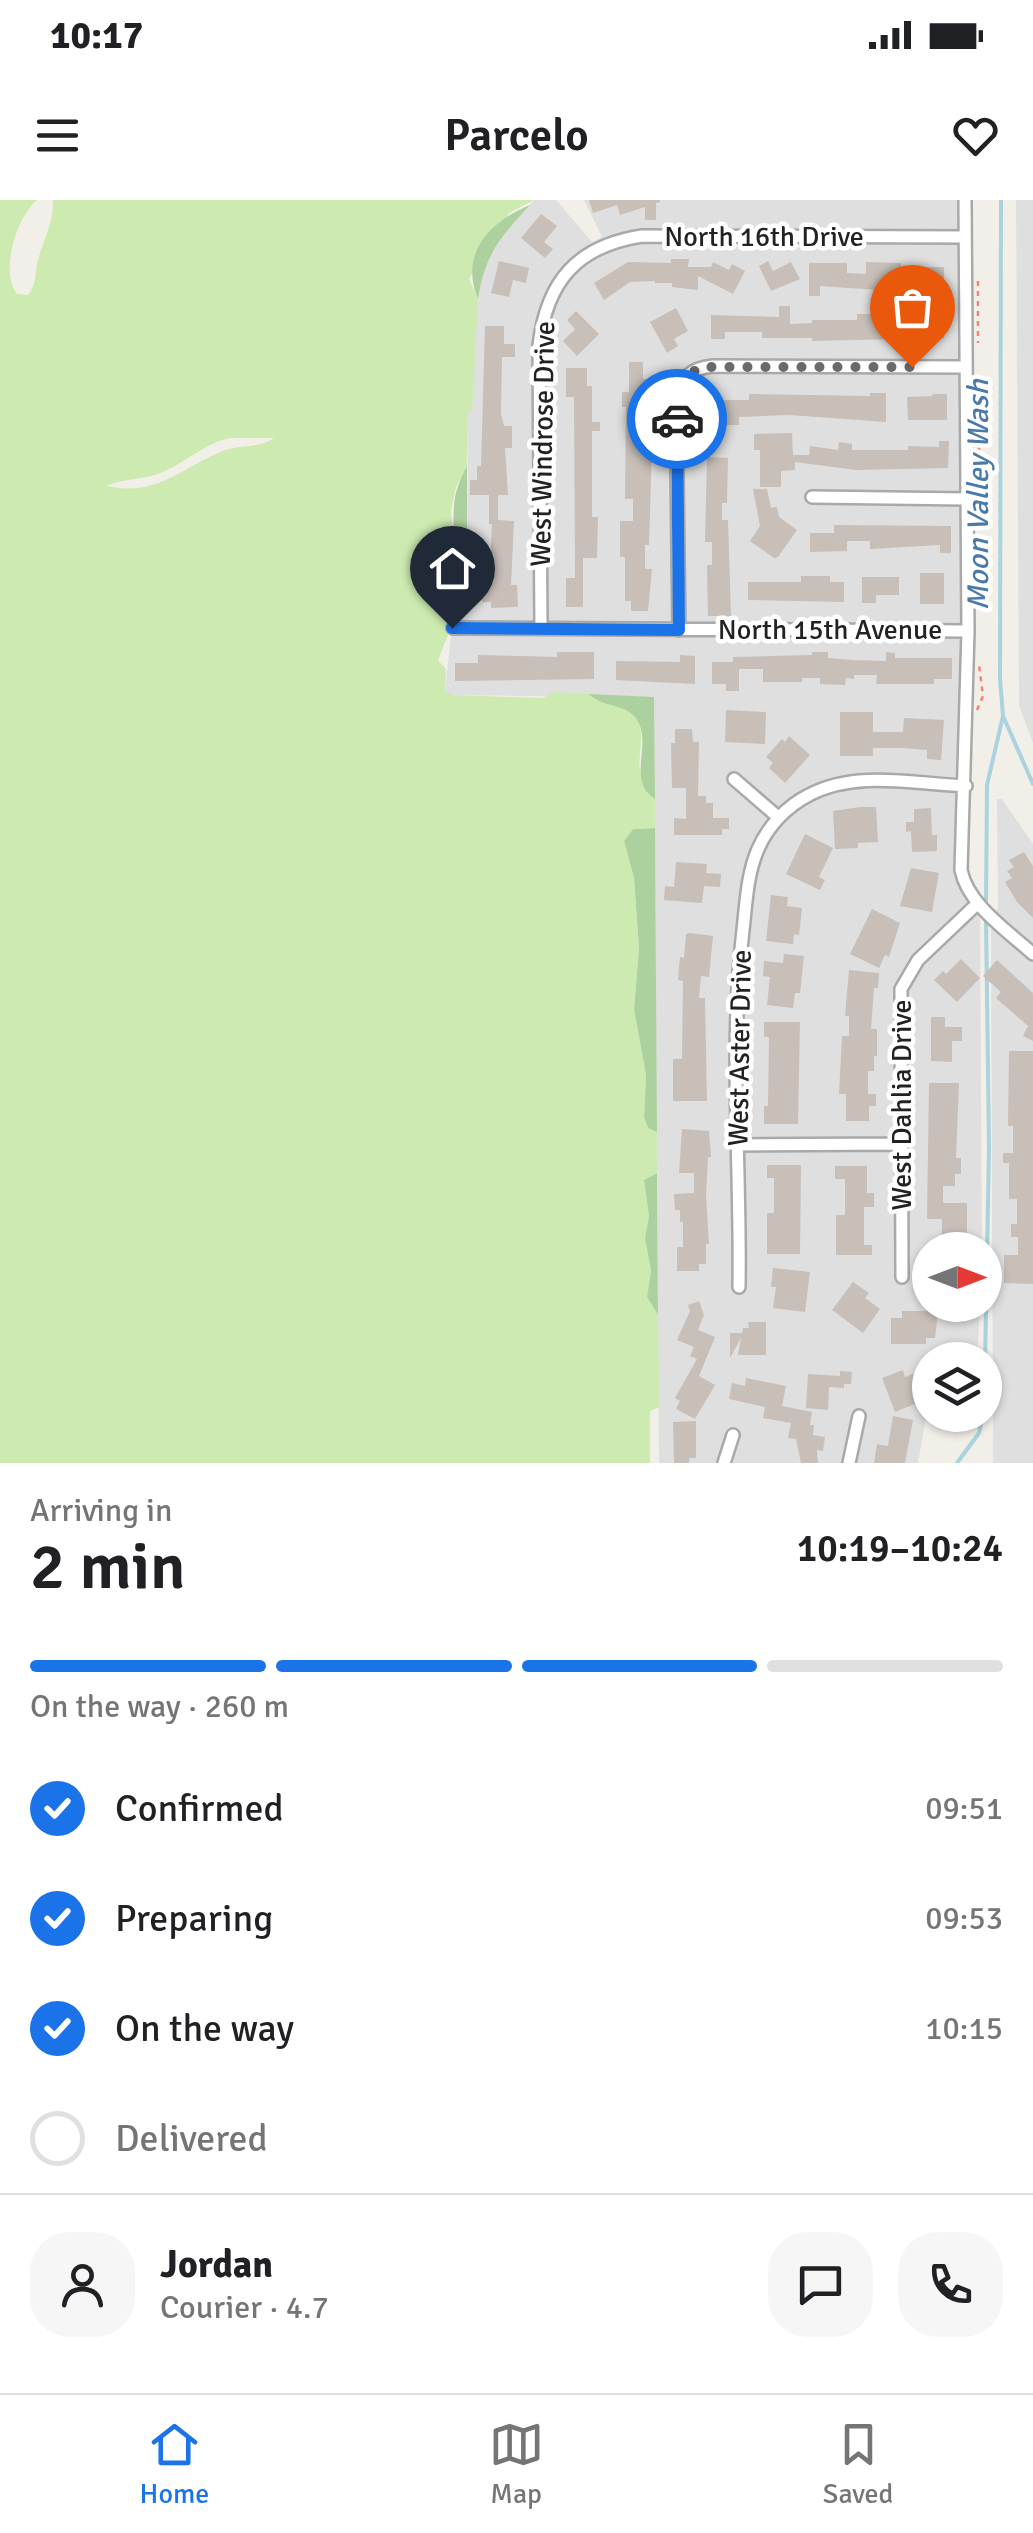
<!DOCTYPE html>
<meta charset="utf-8">
<style>
body{margin:0;font-family:Signika,sans-serif;background:#f6f6f6;color:#202124;height:100vh;display:flex;flex-direction:column;font-size:38px;white-space:nowrap}
*{box-sizing:border-box;margin:0}
p{font-size:32px;color:#757577}
.icon{flex:none;width:55px;height:55px;fill:none;stroke:currentColor;stroke-width:2;stroke-linecap:round;stroke-linejoin:round}
.map{position:relative;height:1263px;overflow:hidden}
.drawer{display:flex;flex-direction:column;background:#fff;flex:1}
.drawer>*{flex:none}
.needle{width:65px;rotate:90deg}
.tools{position:absolute;left:912px;top:1032px;display:grid;gap:20px}
.tools a{display:grid;place-items:center;width:90px;height:90px;border-radius:50%;background:#fff;box-shadow:0 2px 8px #0004;font-size:50px}
.pin{position:absolute;display:grid;place-items:center;width:85px;height:85px;color:#fff;margin:-102px -42px;border-radius:50% 50% 50% 0;rotate:-45deg;box-shadow:0 0 10px #0007}
.pin .icon{rotate:45deg}
.courier{position:absolute;display:grid;place-items:center;width:100px;height:100px;margin:-50px;border:8px solid #1a73e8;border-radius:50%;background:#fff;color:#222;box-shadow:0 2px 12px #0007}
.head em{font-style:normal;font-weight:600}
.head div{display:flex;flex-direction:column-reverse}
.head{display:flex;align-items:center;justify-content:space-between;height:170px;padding:0 30px}
h1{font-size:65px;font-weight:600;line-height:75px}
.bar{display:grid;grid-template-columns:repeat(4,1fr);gap:15px 10px;align-content:center;height:120px;padding:0 30px}
.bar i{height:12px;border-radius:8px;background:#e0e0e0}
.bar .on{background:#1a73e8}
.bar p{grid-column:span 4}
.line{display:flex;align-items:center;gap:25px;padding:0 30px;border-top:2px solid #e0e0e0}
.line div{flex:1}
.round{display:grid;place-items:center;flex:none;width:105px;height:105px;border-radius:40px;background:#f6f6f6}
ol{padding:0 30px;list-style:none}
li{display:flex;align-items:center;gap:30px;height:110px}
li p{margin-inline-start:auto}
li .icon{padding:10px;border-radius:50%;background:#1a73e8;color:#fff;stroke-width:4}
li:last-child{color:#757577}
li i{width:55px;height:55px;border:5px solid #e0e0e0;border-radius:50%}
.status{display:flex;justify-content:space-between;align-items:center;height:70px;padding:0 50px;background:#fff;direction:ltr}
.status svg{height:28px;fill:currentColor}
header{display:flex;justify-content:space-between;align-items:center;height:130px;padding:0 30px;background:#fff;font-size:45px;font-weight:600}
.menu{display:flex;justify-content:space-around;align-items:center;height:140px;border-top:2px solid #e0e0e0;background:#fff;font-size:28px;color:#757577}
.menu a{display:grid;justify-items:center;gap:5px}
.menu .on{color:#1a73e8}
.map>svg:first-child{display:block}
.residential{fill:#e0dfdf}
.grass{fill:#cdebb0;fill-rule:evenodd}
.forest{fill:#add19e}
.lines{fill:none;stroke-linecap:round;stroke-linejoin:round}
.stream{stroke:#aad3df;stroke-width:4}
.building{fill:#c7bfb8}
.street-casing{stroke:#a9a9a9;stroke-width:16}
.path{stroke:#fa8072;stroke-width:2.5;stroke-dasharray:5 5;stroke-linecap:butt}
.street{stroke:#fff;stroke-width:11}
.done{stroke:#6b6a68;stroke-width:10;stroke-dasharray:0 18}
.route{stroke:#1a73e8;stroke-width:12}
.labels{text-anchor:middle;dominant-baseline:central;stroke-width:9;stroke-linejoin:round;paint-order:stroke}
.street-label{font-size:28px;fill:#222;stroke:#fff}
.water-label{font-size:30px;font-style:italic;fill:#4a7aab;stroke:#fff}
</style>
<div class="status"><b>10:17</b><svg viewBox="0 0 49 12"><path d="M0 12V9h3v3zM5 12V6h3v6zM10 12V3h3v9zM15 12V0h3v12zM26 1h20v11H26zM47 4h2v5h-2z"/></svg></div>
<header><svg class="icon" aria-label="menu" viewBox="0 0 24 24"><path d="M4 6h16M4 12h16M4 18h16"/></svg>Parcelo<svg class="icon" aria-label="heart" viewBox="0 0 24 24"><path d="M12 20l-8-8c-3-5 5-10 8-4 3-6 11-1 8 4z"/></svg></header>
<div class="map">
<svg width="1033" height="1263" viewBox="0 0 1033 1263">
<rect width="100%" height="100%" fill="#f2efe9"/>
<path class="residential" d="M534 0H556L592 42 602 37 584 0H962V495L954 664 957 683 980 716 982 1050H930V1105H980L977 1160H930L931 1215 926 1217 918 1263H659L654 498 453 495 445 492 451 434 467 365 468 212 475 118 483 67 506 32Z
M1016 0H1033V543L1019 505Z
M997 599H1002L1033 644V1263H993L991 726 998 707Z"/>
<path class="grass" d="M0 0H37C16 18 0 72 17 94L28 95C36 84 35 77 37 64 42 41 54 24 53 0H534L509 13 469 79 478 99 472 212H468L467 266 456 287 451 310 453 337 449 362 437 389 444 412 454 420 438 460 446 469 445 491 453 495 543 498 554 492 589 494C600 506 614 501 626 509 651 526 637 547 640 570 642 578 646 587 648 594L655 599V628L633 629 624 641 634 678 639 748 634 809 646 875 644 917 648 928 657 932V973L644 980 649 1016 645 1038 651 1071 647 1097 658 1115 659 1207 650 1211V1263H0ZM229 238H274C258 249 240 244 223 251 180 268 158 297 106 286 121 279 139 280 155 275 182 266 201 245 229 238Z"/>
<path class="forest" d="M530 5C500 38 485 54 478 99 459 54 489 22 530 5Z
M467 266V365L454 420C448 415 442 410 439 402 434 386 447 373 450 358 459 319 445 306 467 266Z
M589 494 654 497 655 599C628 582 649 550 640 526 631 501 604 510 589 494Z
M655 628 657 932 648 928 644 917 646 875 634 809 639 748 634 678 624 641 633 629Z
M657 973 658 1115 647 1097 651 1071 645 1038 649 1016 644 980Z"/>
<g class="lines">
<path class="stream" d="M1001 0 1000 479 1003 516 1033 584
M986 704 987 585 1003 516
M985 1164 989 948 986 719
M957 1263 979 1233 983 1215"/>
</g>
<path class="building" d="M589 0H660V2L656 3V20H645V7L620 15 617 5 593 13Z
M541 14 557 26 544 42 553 49 545 58 521 38Z
M671 59H689L688 67H711L713 62 729 70 732 64 745 71 733 94 698 76V90L672 87V83H655V81L630 82 604 100 594 83 628 62 671 63Z
M499 61 529 68 526 83 513 80 509 97 491 93Z
M768 61 773 71 791 62 800 79 771 91 759 66Z
M866 62 901 63V67H944V88H892V91L820 86V96H809V63H847V73L866 74Z
M779 106H790V124L812 123V120H857V114H890V123H911V113H944V138L812 141V138H762V132H725V139H711V115L779 117Z
M676 108 688 131 674 139 678 146 667 153 650 122Z
M576 111 599 134 577 156 563 141 575 129 567 120Z
M485 126H504V144H515V157H502L501 214 504 226H512V248H505L508 295H498V320L514 321 511 385H517L518 407 491 408V402H482L481 367H490L492 324H489V295H470V280H477V266H481Z
M629 162H643V179H654L649 345H645V369H652L648 411H631V401H625V357H620V321H633V299H625L626 207H622V192H629Z
M566 168H587V186H592V222H600V231H592V317H598L597 358H583V407H566V378H575L574 197H566Z
M700 192H715V200H749V194L870 196V193H886V222L790 215 739 217V225H700Z
M932 194H947V220H908L907 197 933 196Z
M792 233 793 255H809L810 246 838 250 839 242 852 244V250H908V246L939 247V241H949L948 268 856 270 795 262V270L781 271V287H760V250H754V234Z
M707 257 728 258 727 303H722V320H728L731 416H708L707 365H712V342H705Z
M753 289H767L771 308 777 307 779 317 797 330 778 357 774 358 750 341 760 326Z
M834 325 951 326V353H940V345L870 349V341H847V351L810 352V333H834Z
M920 373H944V404H920Z
M801 376H830V382H844V402L748 400V382H801Z
M862 377H899V395H876V403H862Z
M557 452H594V479L455 481V463H478V455L557 457Z
M812 452H828V458L854 460 886 461V452L895 453V458H952V479H934V484H876L877 475H854V479L846 478 845 485 820 484V478H802V482H763V469H739V491H726V484H712V462H733V457L812 455Z
M680 455 695 456V484L616 480V461L680 462Z
M726 510 766 512 765 544 725 542Z
M840 512H873V532H903L904 518 944 520 941 560 927 559V550L902 548H873V556H840Z
M675 529H692L693 542H699L698 596H706V603H713V618H729V629H722V635H674V618L686 619V588H672L671 543H675Z
M789 536 810 555 785 583 769 568 773 563 766 557 782 539 785 542Z
M860 607H876L878 642 858 643V648L835 649 833 611Z
M931 608 932 635H937V651L912 652 911 631 906 632V622H914V609Z
M805 634 833 648 819 677 825 680 820 690 786 674Z
M1024 652 1033 666V718L1017 702 1005 682 1012 678 1007 671 1014 667 1009 660Z
M676 662 707 664 706 673 721 674 720 687 704 686 702 703 664 700 665 686 674 687Z
M911 668 939 673 932 712 900 706Z
M771 695 788 697 787 706 802 708 799 735 794 734 793 744 766 741Z
M872 709 900 723 889 757 885 755 879 768 850 754Z
M690 733 713 736 709 777 701 776 699 798H705L707 901H673V859H682L683 781 678 780 680 757 684 758 686 734Z
M784 754 804 756 800 793H795L793 808 767 805 770 777 763 776 764 761 783 763Z
M961 759 980 778 957 802 934 780 943 771 946 774Z
M997 760 1033 793V841L1023 836 1028 826 996 798 1001 792 983 776Z
M849 770 879 773 878 788H874L871 829H877V856H874V871H868V894H876V906H869V921H846V894H839L842 836H849V816H845Z
M931 817H945V827H962V841H952V862L931 861Z
M764 822H800L798 924H764V906H768L769 837H764Z
M1009 851H1033V1084L1004 1083V1055H1018V1037H1011V1024H1017V999H1009V963H1003V953H1013V926H1008Z
M929 883H959L956 958H961V974H955V986H943V1003H967V1039H942V1019H927Z
M682 929 709 931 711 957H708L706 994 709 1044H706V1064H699V1071H677V1047H683V1022H680V1010H675L674 994 694 993V973H679Z
M767 965H801L800 1054H767V1013H774V978H767Z
M835 966H867V993H874V1007H864V1045H872V1055H836V1015H845V979H835Z
M773 1068 810 1072 805 1112 773 1108 776 1087H771Z
M853 1082 869 1093 865 1098 880 1109 863 1133 832 1110Z
M699 1101 704 1115 698 1130 715 1137 699 1176 715 1185 695 1219 676 1209 680 1201 675 1198 697 1159 690 1156 694 1147 677 1140 690 1111 688 1105Z
M902 1111H938L935 1138H926V1144H891V1118H902Z
M748 1122H766V1155H738L741 1138 730 1158V1133H742L743 1128H749Z
M927 1168 930 1188 917 1193 920 1202 895 1212 882 1178 903 1170 905 1177Z
M840 1171 852 1172 851 1184H844V1188L829 1187 828 1210 806 1208 808 1174 840 1176Z
M746 1178 786 1186 782 1206 812 1212 810 1225H814L813 1235 825 1237 823 1251 817 1250 818 1263H801L796 1239 788 1238 791 1223 763 1218 765 1207 729 1199 732 1183 745 1186Z
M893 1216 913 1220 905 1263H874L877 1244 888 1246Z
M696 1221V1258H689V1263H674L673 1222Z"/>
<g class="lines">
<g class="street-casing">
<path id="street" d="M965 0 968 431 961 670C968 705 1008 731 1033 754
M812 297 967 299
M453 428 968 431
M541 428 539 145C547 81 577 46 642 36L965 37
M679 430 676 198C682 177 691 168 713 166L966 167
M734 579 778 617
M738 945 901 944
M902 1077 901 789 918 760 978 703
M739 1087C741 969 729 848 743 730 746 704 747 674 758 649 768 626 787 606 809 595 856 570 915 584 966 586
M724 1263 733 1235
M849 1263 859 1216"/>
</g>
<path class="path" d="M978 81V143
M978 191 979 228
M979 245V262
M977 510 983 496 979 465"/>
<use href="#street" class="street"/>
</g>
<g class="lines">
<path class="done" d="M677 219C676 194 678 178 702 167H912"/>
<path class="route" d="M452 428 679 430 677 219"/>
</g>
<g class="labels">
<g class="street-label">
<text x="764" y="37">North 16th Drive</text>
<text transform="translate(543 244) rotate(-89)">West Windrose Drive</text>
<text x="830" y="430">North 15th Avenue</text>
<text transform="translate(740 848) rotate(-89)">West Aster Drive</text>
<text transform="translate(902 905) rotate(-90)">West Dahlia Drive</text>
</g>
<g class="water-label">
<text transform="translate(978 295) rotate(-90)">Moon Valley Wash</text>
</g>
</g>
</svg>
<div class="tools">
<a><svg class="needle" viewBox="-14 -14 28 28"><path d="M0-13l5 13h-10z" fill="#e53935"/><path d="M0 13l5-13h-10z" fill="#757577"/></svg></a>
<a><svg class="icon" aria-label="layers" viewBox="0 0 24 24"><path d="M12 4l9 5-9 5-9-5zM3 14l9 5 9-5"/></svg></a>
</div>
<div class="pin" style="left:912px;top:167px;background:#ea580c"><svg class="icon" aria-label="bag" viewBox="0 0 24 24"><path d="M5 8h14l-1 12H6zM9 8a3 3 0 0 1 6 0"/></svg></div>
<div class="pin" style="left:452px;top:428px;background:#1f2937"><svg class="icon" aria-label="home" viewBox="0 0 24 24"><path d="M3 11l9-7 9 7M6 9v11h12V9"/></svg></div>
<div class="courier" style="left:677px;top:219px"><svg class="icon" aria-label="car" viewBox="0 0 24 24"><path d="M5 17H2v-5l4-1 3-4h7l3 4 3 1v5h-3M9 17h6M6 11h13"/><circle cx="7" cy="17" r="2"/><circle cx="17" cy="17" r="2"/></svg></div>
</div>
<section class="drawer">
<div class="head"><div><h1>2 min</h1><p>Arriving in</p></div><em>10:19–10:24</em></div>
<div class="bar"><i class="on"></i><i class="on"></i><i class="on"></i><i></i><p>On the way · 260 m</p></div>
<ol>
<li><svg class="icon" aria-label="check" viewBox="0 0 24 24"><path d="M5 12l5 5 9-10"/></svg>Confirmed<p>09:51</p></li>
<li><svg class="icon" aria-label="check" viewBox="0 0 24 24"><path d="M5 12l5 5 9-10"/></svg>Preparing<p>09:53</p></li>
<li><svg class="icon" aria-label="check" viewBox="0 0 24 24"><path d="M5 12l5 5 9-10"/></svg>On the way<p>10:15</p></li>
<li><i></i>Delivered</li>
</ol>
<div class="line" style="height:180px"><a class="round"><svg class="icon" aria-label="person" viewBox="0 0 24 24"><circle cx="12" cy="8" r="4"/><path d="M4 21q1-7 8-7t8 7"/></svg></a><div><b>Jordan</b><p>Courier · 4.7</p></div><a class="round"><svg class="icon" aria-label="chat" viewBox="0 0 24 24"><path d="M4 5h16v11H9l-5 4z"/></svg></a><a class="round"><svg class="icon" aria-label="phone" viewBox="0 0 24 24"><path d="M5 4h4l2 5-3 2q2 4 5 5l2-3 5 2v4C11 20 4 13 5 4z"/></svg></a></div>
</section>
<nav class="menu">
<a class="on"><svg class="icon" aria-label="home" viewBox="0 0 24 24"><path d="M3 11l9-7 9 7M6 9v11h12V9"/></svg>Home</a>
<a><svg class="icon" aria-label="map" viewBox="0 0 24 24"><path d="M3 6l6-2 6 2 6-2v14l-6 2-6-2-6 2zM9 4v14M15 6v14"/></svg>Map</a>
<a><svg class="icon" aria-label="saved" viewBox="0 0 24 24"><path d="M7 4h10v16l-5-4-5 4z"/></svg>Saved</a>
</nav>
